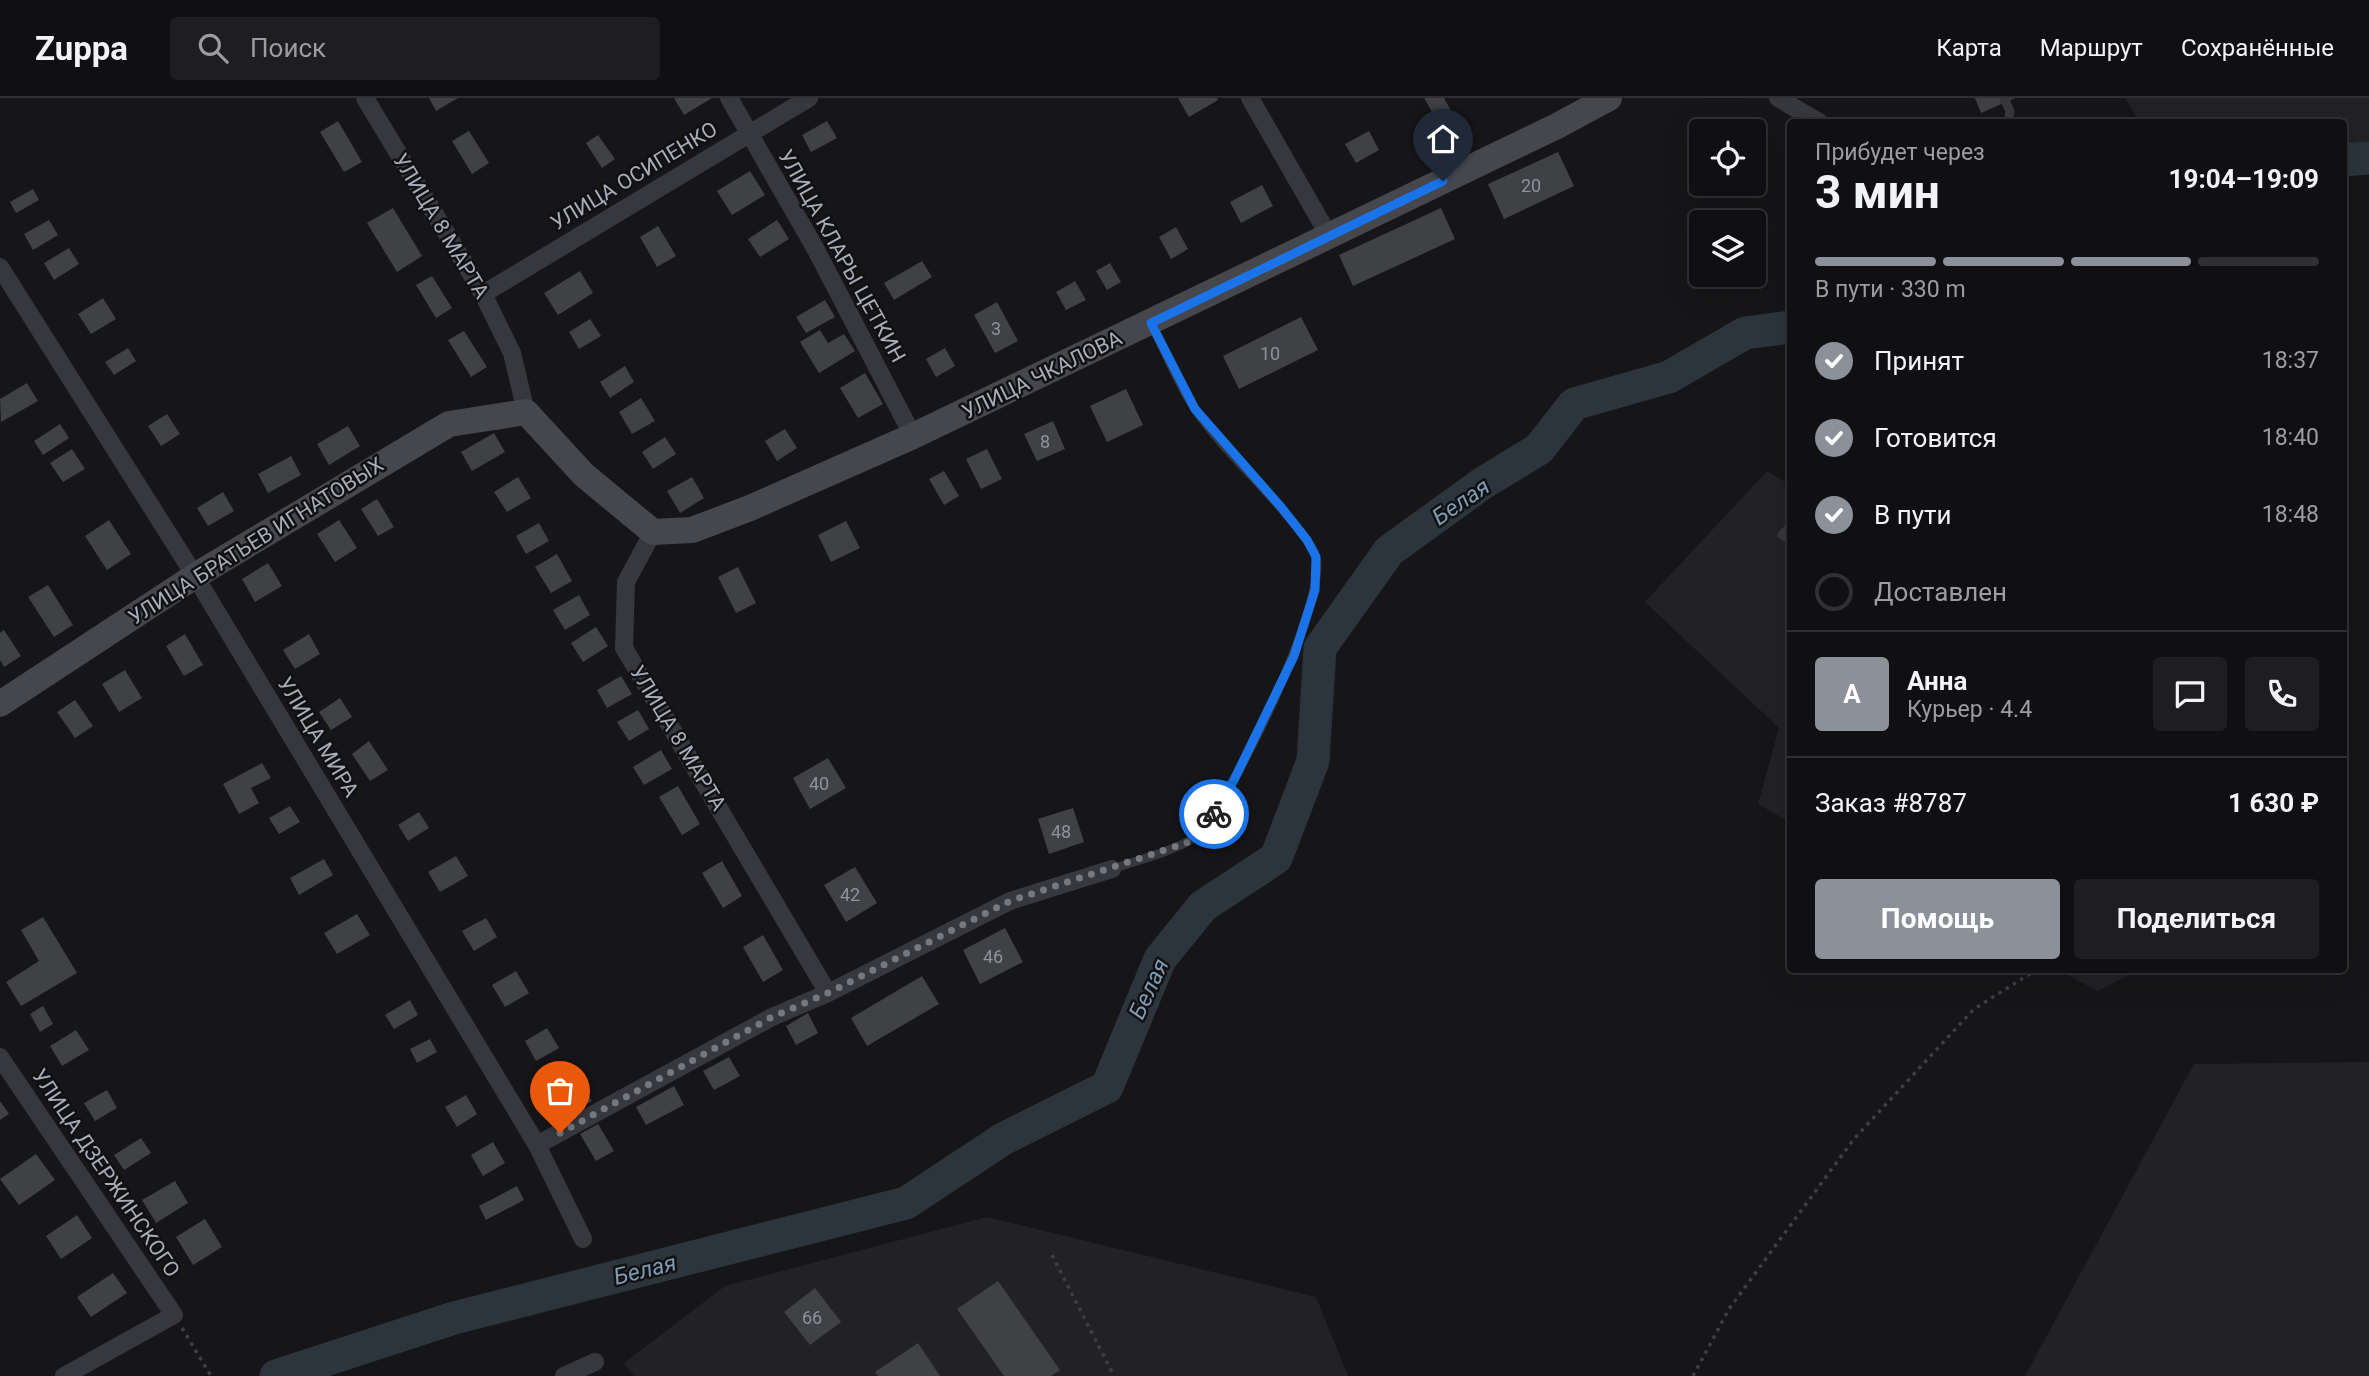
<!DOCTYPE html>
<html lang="ru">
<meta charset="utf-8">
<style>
body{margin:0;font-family:Roboto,sans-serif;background:#1e1e20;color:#f1f3f6;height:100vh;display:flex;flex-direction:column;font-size:26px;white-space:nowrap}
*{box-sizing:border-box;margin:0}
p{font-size:23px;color:#9c9d9f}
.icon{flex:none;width:38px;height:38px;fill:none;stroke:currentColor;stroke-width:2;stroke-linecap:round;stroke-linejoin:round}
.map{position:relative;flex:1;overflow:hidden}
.sheet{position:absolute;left:1787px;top:21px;width:560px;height:854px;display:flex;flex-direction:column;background:#101012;border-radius:7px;box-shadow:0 7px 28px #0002,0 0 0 2px #303032}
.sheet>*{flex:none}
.controls{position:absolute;left:1689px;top:21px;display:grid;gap:14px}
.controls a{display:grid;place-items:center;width:77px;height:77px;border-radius:7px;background:#101012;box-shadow:0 7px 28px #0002,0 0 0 2px #303032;font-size:35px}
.pin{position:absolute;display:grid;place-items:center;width:60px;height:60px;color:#fff;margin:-72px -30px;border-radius:50% 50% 50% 0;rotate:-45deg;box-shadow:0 0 7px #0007}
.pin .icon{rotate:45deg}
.courier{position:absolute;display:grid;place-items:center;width:70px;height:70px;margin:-35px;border:5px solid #1a73e8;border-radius:50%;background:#fff;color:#222;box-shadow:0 2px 9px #0007}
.head em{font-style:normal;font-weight:700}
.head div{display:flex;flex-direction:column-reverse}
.head{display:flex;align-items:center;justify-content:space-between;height:119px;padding:0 28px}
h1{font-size:46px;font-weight:700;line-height:52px}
.bar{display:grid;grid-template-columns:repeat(4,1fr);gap:10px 7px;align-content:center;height:84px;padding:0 28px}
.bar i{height:9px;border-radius:5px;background:#303032}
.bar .on{background:#8c9099}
.bar p{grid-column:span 4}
.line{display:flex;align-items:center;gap:18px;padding:0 28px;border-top:2px solid #303032}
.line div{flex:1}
.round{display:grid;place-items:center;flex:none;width:74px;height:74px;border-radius:7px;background:#1e1e20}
ol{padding:0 28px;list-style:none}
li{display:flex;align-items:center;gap:21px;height:77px}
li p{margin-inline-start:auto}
li .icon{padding:7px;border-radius:50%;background:#8c9099;color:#fff;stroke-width:4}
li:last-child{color:#9c9d9f}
li i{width:38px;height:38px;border:4px solid #303032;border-radius:50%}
.action{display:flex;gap:14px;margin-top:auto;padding:14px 28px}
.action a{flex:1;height:80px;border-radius:7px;background:#8c9099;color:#fff;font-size:28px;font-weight:700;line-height:80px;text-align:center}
.action a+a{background:#1e1e20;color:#f1f3f6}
header{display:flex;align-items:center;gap:42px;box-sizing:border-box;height:98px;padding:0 35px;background:#101012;border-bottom:2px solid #303032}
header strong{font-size:33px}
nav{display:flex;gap:38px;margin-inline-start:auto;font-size:24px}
.search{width:490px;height:63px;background:#1e1e20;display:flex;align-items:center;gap:18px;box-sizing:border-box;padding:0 24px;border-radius:7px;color:#9c9d9f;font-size:26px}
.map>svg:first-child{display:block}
.built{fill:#222225}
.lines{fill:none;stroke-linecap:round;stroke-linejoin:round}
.river{stroke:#2c353c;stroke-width:33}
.building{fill:#404145}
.path{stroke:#3d3f44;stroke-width:3.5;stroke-dasharray:3.5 5;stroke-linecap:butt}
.lane{stroke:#37383d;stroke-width:9}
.street{stroke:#37383d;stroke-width:18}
.secondary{stroke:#45474d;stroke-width:26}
.done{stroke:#757880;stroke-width:7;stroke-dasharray:0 12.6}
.route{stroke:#1a73e8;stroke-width:9}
.labels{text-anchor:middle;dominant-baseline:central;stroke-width:5;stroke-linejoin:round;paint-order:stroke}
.number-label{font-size:18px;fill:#8e929b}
.street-label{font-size:21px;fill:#a8adb8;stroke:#111113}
.water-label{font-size:23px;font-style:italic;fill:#7f9bb3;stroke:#111113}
</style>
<header>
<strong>Zuppa</strong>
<div class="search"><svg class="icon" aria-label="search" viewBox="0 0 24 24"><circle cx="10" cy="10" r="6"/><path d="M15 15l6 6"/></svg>Поиск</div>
<nav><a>Карта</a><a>Маршрут</a><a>Сохранённые</a></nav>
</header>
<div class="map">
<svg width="2369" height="1278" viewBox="0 0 2369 1278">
<rect width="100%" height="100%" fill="#161618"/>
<path class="built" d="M2125 0H2369V52L2343 54V24H2140Z
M1767 373 1790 387V724L1758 706 1779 630 1645 504Z
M2058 872H2139L2098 893Z
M2369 964V1278H2025L2194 966Z
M987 1119 1316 1199 1348 1278H634L624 1265 725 1188Z"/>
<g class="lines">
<path class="river" d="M2343 62 2369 60
M276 1278 454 1220 906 1105 1003 1041 1107 989 1160 861 1203 808 1276 760 1313 663 1320 550 1389 453 1483 385 1539 351 1574 306 1669 279 1745 235 1790 229"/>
</g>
<path class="building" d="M429 0H458L436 13Z
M674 0H712L684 17Z
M1178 0H1217L1218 2 1189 19Z
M1424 0H1444L1454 18 1439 26Z
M1975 0H2015L1981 15Z
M338 23 362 64 344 74 320 34Z
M827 23 837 40 811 54 802 37Z
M469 33 489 65 472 76 452 43Z
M1369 33 1379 52 1356 65 1345 46Z
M598 37 615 61 602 70 586 45Z
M1558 54 1574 88 1504 121 1488 86Z
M750 73 765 97 732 117 717 93Z
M1262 87 1273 108 1241 125 1230 104Z
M33 91 39 102 16 115 10 104Z
M393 110 422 158 397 174 367 125Z
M1441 110 1455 141 1353 188 1339 157Z
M49 122 58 137 33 152 24 136Z
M777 122 789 141 760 159 748 141Z
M658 128 676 158 657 169 640 139Z
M1176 129 1188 151 1171 161 1159 139Z
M69 150 79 166 54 182 44 165Z
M922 163 932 179 894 202 884 185Z
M1110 165 1121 184 1107 192 1096 173Z
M580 173 593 195 558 217 544 195Z
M432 178 452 210 436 220 416 187Z
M1075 183 1086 202 1066 212 1056 194Z
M103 200 116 221 91 236 78 216Z
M825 202 835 219 806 235 796 219Z
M997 204 1018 243 995 255 974 217Z
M1301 219 1318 252 1239 291 1223 258Z
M590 221 601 238 579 251 569 234Z
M820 232 828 245 844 236 855 253 819 275 800 244Z
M464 233 487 269 471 279 448 242Z
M128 250 136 263 114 277 105 264Z
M945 250 955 268 936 279 926 261Z
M625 268 634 284 610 300 600 284Z
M865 275 883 306 858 320 840 290Z
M27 285 38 303 1 324 0 301Z
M1126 291 1143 327 1107 344 1090 308Z
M641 300 655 323 632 336 619 314Z
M167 316 180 336 161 348 148 328Z
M1053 323 1065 351 1037 363 1024 336Z
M60 326 69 340 43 357 34 343Z
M348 328 360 348 329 367 317 346Z
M785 331 797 350 777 363 765 343Z
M494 335 505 354 472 373 461 354Z
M665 339 676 356 653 371 642 354Z
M72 351 85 371 63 384 50 365Z
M987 351 1002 381 981 391 966 361Z
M291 358 301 377 268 395 258 376Z
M944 373 959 398 944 407 929 381Z
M518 379 531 400 507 414 494 394Z
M692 379 704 400 680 415 667 393Z
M223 394 234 413 208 428 197 410Z
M377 401 394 429 378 438 361 411Z
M109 422 131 456 107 472 85 438Z
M339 422 357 450 335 464 317 436Z
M846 423 860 450 831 464 818 437Z
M539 425 549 443 526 456 516 438Z
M557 456 572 483 551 495 535 469Z
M268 465 282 488 255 504 242 481Z
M738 469 756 505 736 515 718 479Z
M48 487 73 527 54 539 28 499Z
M579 497 590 517 565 532 553 512Z
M596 529 608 548 583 564 571 545Z
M4 532 21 558 4 569 0 562V535Z
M185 536 203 567 184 578 166 548Z
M309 536 320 556 295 571 283 552Z
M125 572 142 600 119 614 102 586Z
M621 578 632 596 607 610 597 592Z
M340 600 352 619 331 632 319 614Z
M75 602 93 628 75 640 57 614Z
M638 612 649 631 629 643 617 624Z
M369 643 388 672 370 683 352 656Z
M661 652 672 671 644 687 633 669Z
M828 660 846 690 810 711 793 680Z
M262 665 271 680 251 690 259 705 239 716 223 686Z
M678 688 700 726 682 737 659 699Z
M290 708 300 724 279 736 269 720Z
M1073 710 1084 744 1049 756 1038 721Z
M419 714 429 730 408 743 398 727Z
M456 758 468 778 440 794 428 774Z
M324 761 333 777 299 797 290 780Z
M722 763 742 798 723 810 702 775Z
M855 769 877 805 846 824 824 787Z
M357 816 370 837 337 856 324 835Z
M43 819 77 875 21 908 6 884 39 863 21 832Z
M486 820 497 839 474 853 462 833Z
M1005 830 1023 864 980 886 963 852Z
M763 837 783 872 763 884 743 849Z
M516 873 529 895 505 909 492 887Z
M922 878 939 906 867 948 851 920Z
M410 902 418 917 394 931 385 917Z
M43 908 53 926 40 934 30 916Z
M808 915 818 935 796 947 786 928Z
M547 930 559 950 536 963 525 943Z
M76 932 89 952 62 968 50 948Z
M430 941 437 954 417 965 410 951Z
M729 959 740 978 714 992 703 973Z
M578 980 592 1003 569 1016 555 993Z
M674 988 684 1007 646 1027 636 1009Z
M107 992 117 1010 95 1023 84 1005Z
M466 997 477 1016 457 1029 445 1009Z
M0 1003 9 1016 0 1022Z
M598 1026 614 1053 596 1063 580 1036Z
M141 1040 151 1055 124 1072 114 1057Z
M493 1044 505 1065 483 1078 471 1057Z
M36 1056 55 1082 19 1107 0 1081Z
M175 1083 188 1105 156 1125 142 1102Z
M517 1088 524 1102 486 1122 479 1108Z
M77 1117 92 1140 61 1161 46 1138Z
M205 1121 222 1149 193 1167 176 1139Z
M113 1175 127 1195 91 1219 77 1199Z
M998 1183 1060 1272 1051 1278H1004L957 1211Z
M815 1190 841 1224 810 1247 784 1214Z
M918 1245 940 1278H878L875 1274Z"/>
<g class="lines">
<path class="path" d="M1052 1157 1114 1278
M182 1230 211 1278
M1693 1278 1729 1211 1853 1042 1974 911 2036 872"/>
<path class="lane" d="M2004 0 2010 13 2008 24
M1790 429 1782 437 1790 442
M1112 771C1129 765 1180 751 1191 741 1229 711 1327 506 1316 459 1313 448 1303 437 1296 428 1265 388 1224 354 1195 311 1178 286 1166 254 1151 226"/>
<path class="street" d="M365 0 483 196 512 255 526 314
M729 0 815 150 913 338
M1250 0 1329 138
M1778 0 1819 24
M0 169 195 478 537 1047 583 1141
M483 196 809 0
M653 434 626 484 624 550 828 895
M0 959 174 1217 64 1278
M537 1047 772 919 828 895 1010 803 1112 771
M564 1278 595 1264"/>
<path class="secondary" d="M0 606 195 478 449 326 526 314 584 377 653 434 692 432 750 410 913 338 1557 28 1609 0"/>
</g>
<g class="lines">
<path class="done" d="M560 1035 772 919 828 895 1010 803 1189 744 1204 730 1214 716"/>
<path class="route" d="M1214 716 1234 682 1294 558 1315 492 1316 459 1307 442 1281 409 1195 311 1151 225 1443 83"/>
</g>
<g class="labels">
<g class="number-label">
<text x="1531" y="87">20</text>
<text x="996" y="230">3</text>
<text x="1270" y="255">10</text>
<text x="1045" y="343">8</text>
<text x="819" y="685">40</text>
<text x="1061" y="733">48</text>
<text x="850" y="796">42</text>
<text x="993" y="858">46</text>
<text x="812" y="1219">66</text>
</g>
<g class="street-label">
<text transform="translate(634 78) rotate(-31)">УЛИЦА ОСИПЕНКО</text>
<text transform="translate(441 128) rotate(59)">УЛИЦА 8 МАРТА</text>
<text transform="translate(842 158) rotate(61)">УЛИЦА КЛАРЫ ЦЕТКИН</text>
<text transform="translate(1042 277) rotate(-26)">УЛИЦА ЧКАЛОВА</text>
<text transform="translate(256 443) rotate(-32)">УЛИЦА БРАТЬЕВ ИГНАТОВЫХ</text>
<text transform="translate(318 639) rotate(59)">УЛИЦА МИРА</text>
<text transform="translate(678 640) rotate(59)">УЛИЦА 8 МАРТА</text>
<text transform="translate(106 1075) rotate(56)">УЛИЦА ДЗЕРЖИНСКОГО</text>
</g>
<g class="water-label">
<text transform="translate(1461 404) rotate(-34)">Белая</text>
<text transform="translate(1149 891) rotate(-65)">Белая</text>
<text transform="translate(645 1172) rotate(-14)">Белая</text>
</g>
</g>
</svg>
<div class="controls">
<a><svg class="icon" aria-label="locate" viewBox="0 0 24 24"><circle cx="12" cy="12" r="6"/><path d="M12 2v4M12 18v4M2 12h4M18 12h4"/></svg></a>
<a><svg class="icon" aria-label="layers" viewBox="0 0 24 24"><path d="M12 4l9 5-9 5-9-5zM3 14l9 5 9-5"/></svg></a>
</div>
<div class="pin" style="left:560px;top:1035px;background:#ea580c"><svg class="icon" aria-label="bag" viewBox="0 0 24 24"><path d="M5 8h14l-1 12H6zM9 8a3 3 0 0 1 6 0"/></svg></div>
<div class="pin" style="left:1443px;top:83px;background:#1f2937"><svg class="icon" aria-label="home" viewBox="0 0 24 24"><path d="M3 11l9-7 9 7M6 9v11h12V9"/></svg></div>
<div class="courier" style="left:1214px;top:716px"><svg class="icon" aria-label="bike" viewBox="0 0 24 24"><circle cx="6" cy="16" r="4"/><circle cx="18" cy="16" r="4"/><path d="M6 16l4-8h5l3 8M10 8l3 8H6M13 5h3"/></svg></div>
<section class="sheet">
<div class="head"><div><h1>3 мин</h1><p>Прибудет через</p></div><em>19:04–19:09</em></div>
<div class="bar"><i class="on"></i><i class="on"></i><i class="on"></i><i></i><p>В пути · 330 m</p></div>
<ol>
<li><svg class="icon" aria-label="check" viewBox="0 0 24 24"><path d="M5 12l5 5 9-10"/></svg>Принят<p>18:37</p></li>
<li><svg class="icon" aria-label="check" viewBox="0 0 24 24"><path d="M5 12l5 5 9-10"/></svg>Готовится<p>18:40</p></li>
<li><svg class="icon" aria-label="check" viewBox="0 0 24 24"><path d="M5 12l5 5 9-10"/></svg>В пути<p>18:48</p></li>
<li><i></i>Доставлен</li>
</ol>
<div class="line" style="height:126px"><b class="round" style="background:#8c9099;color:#fff">А</b><div><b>Анна</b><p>Курьер · 4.4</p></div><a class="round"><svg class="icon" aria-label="chat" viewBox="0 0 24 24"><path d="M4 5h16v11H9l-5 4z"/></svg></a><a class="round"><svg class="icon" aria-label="phone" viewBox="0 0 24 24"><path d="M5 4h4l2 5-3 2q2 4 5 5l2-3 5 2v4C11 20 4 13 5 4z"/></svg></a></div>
<div class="line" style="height:91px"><div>Заказ #8787</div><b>1 630 ₽</b></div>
<div class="action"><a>Помощь</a><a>Поделиться</a></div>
</section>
</div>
